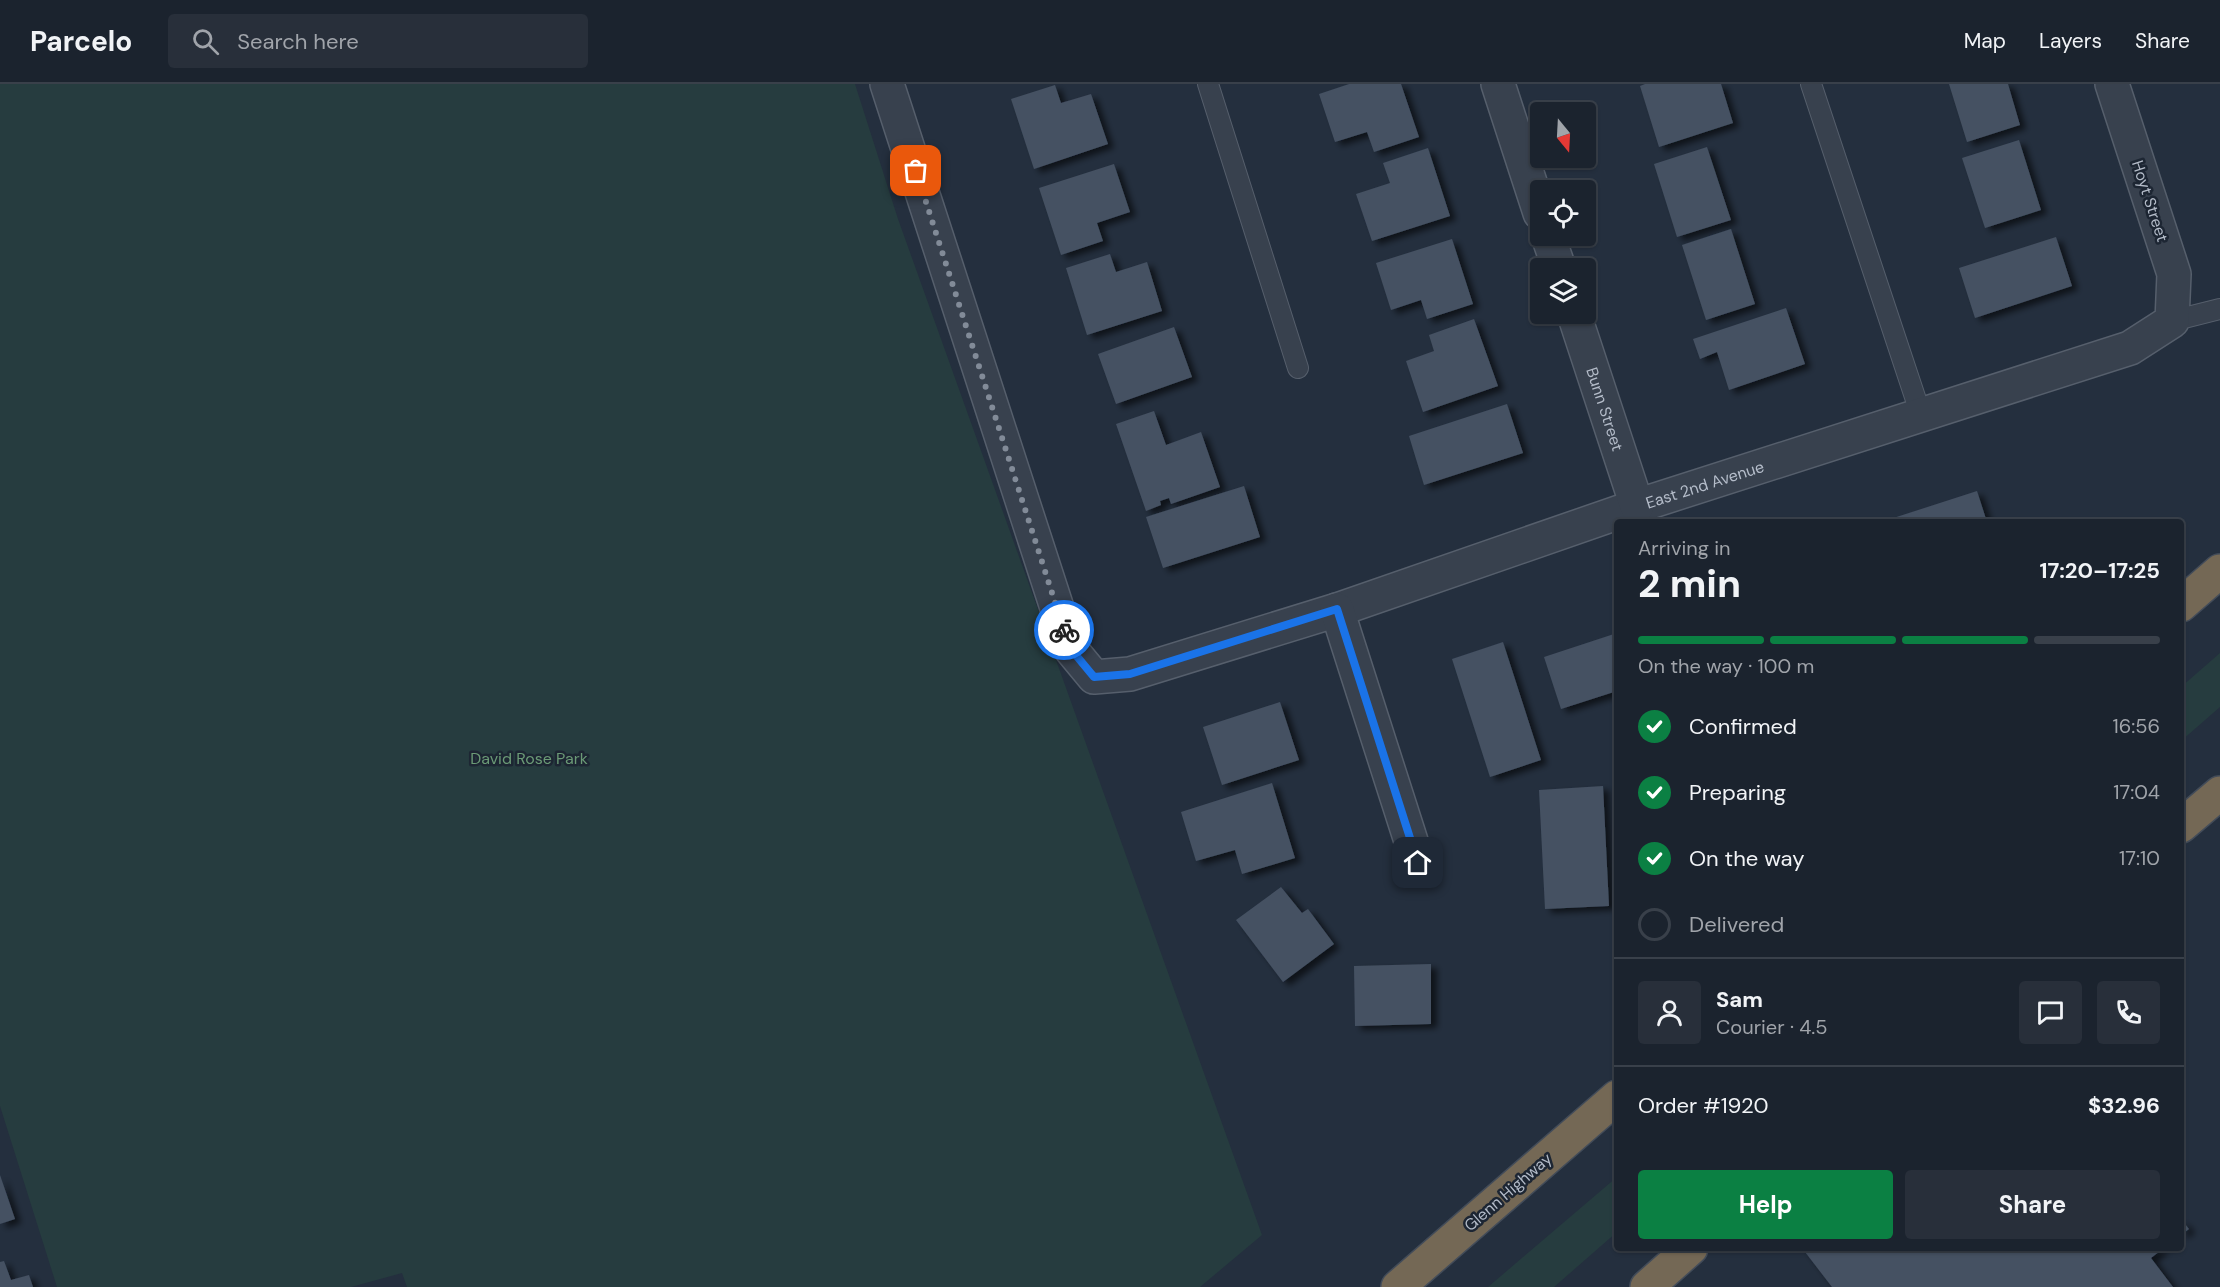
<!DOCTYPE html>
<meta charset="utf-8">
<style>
body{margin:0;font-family:"DM Sans",sans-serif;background:#282f3a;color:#f1f3f6;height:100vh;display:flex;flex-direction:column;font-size:22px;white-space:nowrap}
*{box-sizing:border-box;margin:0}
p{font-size:20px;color:#a0a4aa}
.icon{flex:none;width:33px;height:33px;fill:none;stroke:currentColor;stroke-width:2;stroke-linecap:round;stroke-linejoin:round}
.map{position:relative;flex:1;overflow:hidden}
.drawer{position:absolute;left:1614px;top:435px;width:570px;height:732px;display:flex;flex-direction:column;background:#1b232e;border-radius:6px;box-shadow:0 2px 4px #0004,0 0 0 2px #39404a}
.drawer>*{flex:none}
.needle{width:39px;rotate:162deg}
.controls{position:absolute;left:1530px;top:18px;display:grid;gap:12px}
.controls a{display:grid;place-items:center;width:66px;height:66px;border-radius:6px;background:#1b232e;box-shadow:0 2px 4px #0004,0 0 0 2px #39404a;font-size:30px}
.pin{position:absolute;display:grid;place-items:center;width:51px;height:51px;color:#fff;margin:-26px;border-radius:12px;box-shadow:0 3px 9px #0006}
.courier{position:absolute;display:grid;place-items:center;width:60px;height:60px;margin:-30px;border:4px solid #1a73e8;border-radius:50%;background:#fff;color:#222;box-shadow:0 2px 8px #0007}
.headline em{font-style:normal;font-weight:700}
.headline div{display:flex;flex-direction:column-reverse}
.headline{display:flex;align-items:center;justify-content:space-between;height:102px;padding:0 24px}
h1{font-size:39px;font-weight:700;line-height:45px}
.bar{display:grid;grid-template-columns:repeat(4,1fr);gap:9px 6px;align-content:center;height:72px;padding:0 24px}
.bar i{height:8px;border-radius:4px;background:#39404a}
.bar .selected{background:#0b8043}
.bar p{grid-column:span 4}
.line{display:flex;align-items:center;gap:15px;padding:0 24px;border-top:2px solid #39404a}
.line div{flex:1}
.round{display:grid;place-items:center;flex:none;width:63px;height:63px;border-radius:6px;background:#282f3a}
ol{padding:0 24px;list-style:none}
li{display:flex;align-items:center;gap:18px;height:66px}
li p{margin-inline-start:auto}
li .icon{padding:6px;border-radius:50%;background:#0b8043;color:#fff;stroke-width:4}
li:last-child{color:#a0a4aa}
li i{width:33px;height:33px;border:3px solid #39404a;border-radius:50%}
.action{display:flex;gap:12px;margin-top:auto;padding:12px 24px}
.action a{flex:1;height:69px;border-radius:6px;background:#0b8043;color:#fff;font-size:24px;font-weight:700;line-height:69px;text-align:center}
.action a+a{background:#282f3a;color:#f1f3f6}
header{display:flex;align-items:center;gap:36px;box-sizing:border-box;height:84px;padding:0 30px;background:#1b232e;border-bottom:2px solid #39404a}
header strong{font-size:28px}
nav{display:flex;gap:33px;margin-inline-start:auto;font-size:21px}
.search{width:420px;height:54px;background:#282f3a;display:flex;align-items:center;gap:15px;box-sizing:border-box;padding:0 21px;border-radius:6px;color:#a0a4aa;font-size:22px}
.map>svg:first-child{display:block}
.green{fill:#263c3f}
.building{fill:#455162;filter:url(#shadow)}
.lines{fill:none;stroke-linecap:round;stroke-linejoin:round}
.service-casing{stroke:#565f6c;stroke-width:22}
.minor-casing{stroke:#565f6c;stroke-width:36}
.motorway-casing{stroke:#434c59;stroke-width:36}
.service{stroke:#38414e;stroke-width:20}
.minor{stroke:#38414e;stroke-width:33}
.motorway{stroke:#746855;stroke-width:33}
.done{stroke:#828b98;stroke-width:6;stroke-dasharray:0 10.8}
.route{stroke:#1a73e8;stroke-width:8}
.labels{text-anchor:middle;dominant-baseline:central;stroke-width:5;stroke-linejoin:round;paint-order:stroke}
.street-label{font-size:16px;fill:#b4bcc9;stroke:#1d2633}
.park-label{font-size:16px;fill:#6b9a76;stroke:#1d2633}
</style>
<header>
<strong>Parcelo</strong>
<div class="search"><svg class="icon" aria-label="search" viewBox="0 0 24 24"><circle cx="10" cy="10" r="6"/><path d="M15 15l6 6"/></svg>Search here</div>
<nav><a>Map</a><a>Layers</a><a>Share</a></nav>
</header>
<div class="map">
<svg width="2220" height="1203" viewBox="0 0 2220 1203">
<defs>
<filter id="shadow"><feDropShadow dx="6" dy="4" stdDeviation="3" flood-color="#0009"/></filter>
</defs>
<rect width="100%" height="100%" fill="#242f3e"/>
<path class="green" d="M0 0H855L898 135 1262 1151 1200 1203H407L402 1189 351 1203H57L0 1022Z
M2220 569V623L2181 657V603Z
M1617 1093V1148L1554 1203H1488Z"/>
<path class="building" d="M1349 0H1401L1419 53 1374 68 1367 48 1335 58 1319 10Z
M1645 0H1721L1733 39 1659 63 1640 2Z
M1949 0H2008L2020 41 1967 58Z
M1055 1 1061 19 1091 10 1108 60 1034 85 1011 15Z
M2019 56 2041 126 1985 144 1962 74Z
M1707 63 1731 136 1677 153 1654 80Z
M1428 64 1450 132 1372 157 1356 110 1390 99 1383 79Z
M1114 80 1130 128 1097 139 1103 157 1061 171 1039 104Z
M1731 145 1755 220 1706 236 1682 161Z
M2056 153 2072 202 1975 234 1959 184Z
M1452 155 1473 220 1427 235 1421 216 1391 226 1376 179Z
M1110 170 1116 188 1147 178 1162 227 1087 251 1066 184Z
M1786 224 1805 280 1729 306 1717 268 1700 275 1693 255Z
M1474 235 1498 302 1423 328 1406 277 1434 267 1429 251Z
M1174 243 1192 293 1116 320 1098 270Z
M1507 320 1523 369 1424 401 1409 352Z
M1154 327 1166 361 1201 348 1220 403 1171 420 1169 414 1160 417 1161 421 1146 427 1116 340Z
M1244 402 1260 453 1163 484 1146 433Z
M1977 407 1987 438H1881Z
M1617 549V607L1561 625 1544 573Z
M1503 558 1541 676 1490 693 1452 575Z
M1280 618 1299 676 1222 701 1203 643Z
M1272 699 1295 774 1242 790 1235 766 1196 777 1181 728Z
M1603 702 1609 822 1545 825 1539 706Z
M1281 803 1302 829 1308 825 1334 860 1283 898 1236 836Z
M1431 880V940L1355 942 1354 882Z
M0 1091 15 1135 0 1140Z
M2181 1135 2189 1145 2181 1151Z
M1802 1164H2164L2151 1174 2173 1203H1832Z
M4 1177 11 1196 29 1191 33 1203H0V1178Z"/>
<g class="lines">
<g class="service-casing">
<path id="service" d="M1208 0 1298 284
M1811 0 1921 331
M2172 237 2220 225"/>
</g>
<g class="minor-casing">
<g id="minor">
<path id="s1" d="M887 0 1070 564 1094 593 1130 590 1337 526 1637 422 2130 264 2172 237 2174 190 2112 0"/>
<path d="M1498 0 1540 129"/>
<path d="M1548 152 1559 184"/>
<path id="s2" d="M1574 230 1637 422"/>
<path d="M1337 526 1418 779"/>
</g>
</g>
<g class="motorway-casing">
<path id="motorway" d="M2181 521 2220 487
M2181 742 2220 709
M1398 1203 1617 1013
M1647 1203 1691 1164"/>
</g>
<use href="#service" class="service"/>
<use href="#minor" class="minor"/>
<use href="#motorway" class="motorway"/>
</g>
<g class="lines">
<path class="done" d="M916 87 1064 546"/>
<path class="route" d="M1064 546 1070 564 1094 593 1130 590 1337 525 1418 779"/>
</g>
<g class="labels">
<g class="street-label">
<text transform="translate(2150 117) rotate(72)">Hoyt Street</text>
<text stroke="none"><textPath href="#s2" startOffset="100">Bunn Street</textPath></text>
<text stroke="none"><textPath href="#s1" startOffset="1272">East 2nd Avenue</textPath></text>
<text transform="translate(1508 1108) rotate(-41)">Glenn Highway</text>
</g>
<g class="park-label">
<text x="529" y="674">David Rose Park</text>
</g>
</g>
</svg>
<div class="controls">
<a><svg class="needle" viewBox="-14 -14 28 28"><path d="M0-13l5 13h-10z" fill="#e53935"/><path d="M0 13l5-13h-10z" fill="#a0a4aa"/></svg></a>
<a><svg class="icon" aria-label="locate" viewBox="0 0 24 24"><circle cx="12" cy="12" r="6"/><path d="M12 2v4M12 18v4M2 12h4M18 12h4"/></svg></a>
<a><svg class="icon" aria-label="layers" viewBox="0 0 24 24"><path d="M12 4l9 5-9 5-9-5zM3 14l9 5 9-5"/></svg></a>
</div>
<div class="pin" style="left:916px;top:87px;background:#ea580c"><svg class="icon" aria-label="bag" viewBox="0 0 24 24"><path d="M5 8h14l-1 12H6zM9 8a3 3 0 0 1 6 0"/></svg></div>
<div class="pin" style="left:1418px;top:779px;background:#1f2937"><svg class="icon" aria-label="home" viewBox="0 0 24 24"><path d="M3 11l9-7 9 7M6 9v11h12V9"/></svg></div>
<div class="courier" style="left:1064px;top:546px"><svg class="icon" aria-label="bike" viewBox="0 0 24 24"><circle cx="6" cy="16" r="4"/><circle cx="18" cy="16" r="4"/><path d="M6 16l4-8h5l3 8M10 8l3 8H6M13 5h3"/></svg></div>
<section class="drawer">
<div class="headline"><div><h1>2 min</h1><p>Arriving in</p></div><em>17:20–17:25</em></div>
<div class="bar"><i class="selected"></i><i class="selected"></i><i class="selected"></i><i></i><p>On the way · 100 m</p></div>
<ol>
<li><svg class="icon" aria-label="check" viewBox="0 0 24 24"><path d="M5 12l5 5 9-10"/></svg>Confirmed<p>16:56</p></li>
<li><svg class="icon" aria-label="check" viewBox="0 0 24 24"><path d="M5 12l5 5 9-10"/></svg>Preparing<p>17:04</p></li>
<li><svg class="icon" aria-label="check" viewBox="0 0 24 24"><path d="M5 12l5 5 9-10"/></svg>On the way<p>17:10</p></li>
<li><i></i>Delivered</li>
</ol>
<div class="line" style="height:108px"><a class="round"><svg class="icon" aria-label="person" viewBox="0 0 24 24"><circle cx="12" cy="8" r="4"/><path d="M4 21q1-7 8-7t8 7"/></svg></a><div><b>Sam</b><p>Courier · 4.5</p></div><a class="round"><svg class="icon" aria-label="chat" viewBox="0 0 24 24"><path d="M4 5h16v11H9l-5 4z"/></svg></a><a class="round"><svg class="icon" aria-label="phone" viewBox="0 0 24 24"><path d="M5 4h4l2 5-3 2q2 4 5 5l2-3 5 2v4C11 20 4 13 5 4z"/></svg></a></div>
<div class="line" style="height:78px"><div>Order #1920</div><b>$32.96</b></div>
<div class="action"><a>Help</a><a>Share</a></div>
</section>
</div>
